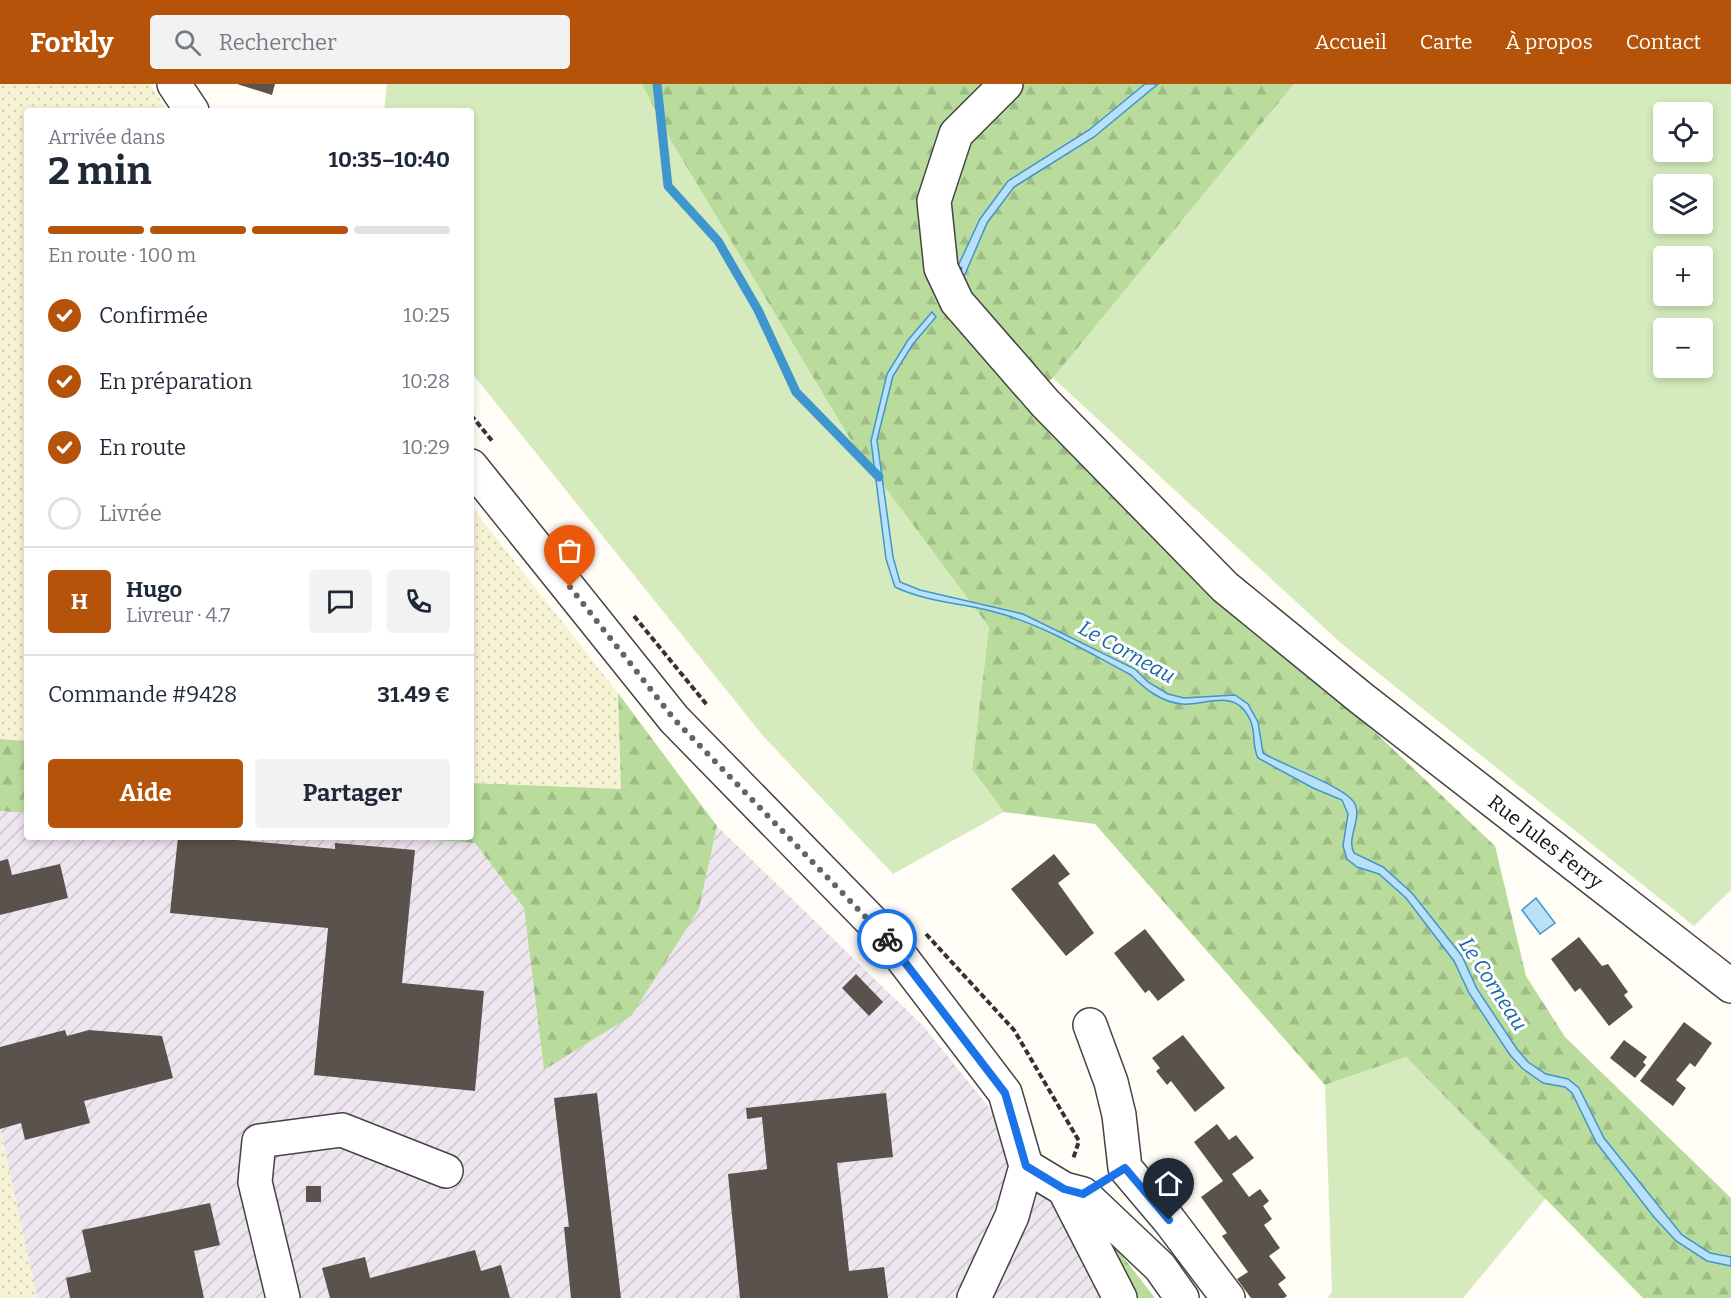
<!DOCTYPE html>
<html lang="fr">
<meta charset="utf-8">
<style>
body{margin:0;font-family:Bitter,serif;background:#f2f2f3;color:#1f2937;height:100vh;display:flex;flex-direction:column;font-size:22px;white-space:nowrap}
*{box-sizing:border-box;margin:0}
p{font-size:20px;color:#747a83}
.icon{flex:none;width:33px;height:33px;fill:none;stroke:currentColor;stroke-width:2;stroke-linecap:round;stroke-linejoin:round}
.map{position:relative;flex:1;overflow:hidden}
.sheet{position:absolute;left:24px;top:24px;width:450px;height:732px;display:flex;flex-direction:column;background:#fff;border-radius:6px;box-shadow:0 3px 9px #0003}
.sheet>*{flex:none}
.buttons{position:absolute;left:1653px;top:18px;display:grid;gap:12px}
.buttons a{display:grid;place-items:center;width:60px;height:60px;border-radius:6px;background:#fff;box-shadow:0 3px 9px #0003;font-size:30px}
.pin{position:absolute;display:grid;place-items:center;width:51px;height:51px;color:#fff;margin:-62px -26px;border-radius:50% 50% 50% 0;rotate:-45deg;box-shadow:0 0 6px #0007}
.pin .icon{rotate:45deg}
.courier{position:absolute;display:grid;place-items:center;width:60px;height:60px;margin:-30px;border:4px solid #1a73e8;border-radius:50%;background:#fff;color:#222;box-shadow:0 2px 8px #0007}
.summary em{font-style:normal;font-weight:700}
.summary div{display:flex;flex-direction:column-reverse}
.summary{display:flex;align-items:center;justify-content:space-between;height:102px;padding:0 24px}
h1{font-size:39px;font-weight:700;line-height:45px}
.bar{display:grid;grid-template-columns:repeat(4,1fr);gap:9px 6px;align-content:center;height:72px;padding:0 24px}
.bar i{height:8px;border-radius:4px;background:#e0e1e3}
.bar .on{background:#b45309}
.bar p{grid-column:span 4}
.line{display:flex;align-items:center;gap:15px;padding:0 24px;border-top:2px solid #e0e1e3}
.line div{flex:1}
.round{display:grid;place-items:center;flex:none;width:63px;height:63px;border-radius:6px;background:#f2f2f3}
ol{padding:0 24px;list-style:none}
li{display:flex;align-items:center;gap:18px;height:66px}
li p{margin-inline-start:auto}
li .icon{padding:6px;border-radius:50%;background:#b45309;color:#fff;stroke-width:4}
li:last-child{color:#747a83}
li i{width:33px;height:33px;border:3px solid #e0e1e3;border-radius:50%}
.cta{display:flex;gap:12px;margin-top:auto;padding:12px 24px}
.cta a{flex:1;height:69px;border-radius:6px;background:#b45309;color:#fff;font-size:24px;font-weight:700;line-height:69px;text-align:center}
.cta a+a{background:#f2f2f3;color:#1f2937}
header{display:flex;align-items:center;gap:36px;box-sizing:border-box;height:84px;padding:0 30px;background:#b45309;color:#fff}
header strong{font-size:28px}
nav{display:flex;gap:33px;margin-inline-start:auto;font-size:21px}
.search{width:420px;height:54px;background:#f2f2f3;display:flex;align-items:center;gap:15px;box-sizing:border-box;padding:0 21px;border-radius:6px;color:#747a83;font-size:22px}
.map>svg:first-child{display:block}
.industrial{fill:url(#industrial-furrows)}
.farmland{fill:url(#farmland-dots)}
.grass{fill:#d5ebbd;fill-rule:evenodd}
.forest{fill:url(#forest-firs)}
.water{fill:#b9e0f7;stroke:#3f96cf;stroke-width:1.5}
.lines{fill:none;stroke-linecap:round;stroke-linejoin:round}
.stream{stroke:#3f96cf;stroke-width:9}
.building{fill:#5a524d}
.minor-casing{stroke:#444;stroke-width:36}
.path{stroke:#333;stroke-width:4;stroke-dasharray:6 3;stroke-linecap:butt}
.minor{stroke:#fff;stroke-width:33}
.done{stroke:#646461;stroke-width:6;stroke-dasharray:0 10.8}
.route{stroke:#1a73e8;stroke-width:8}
.labels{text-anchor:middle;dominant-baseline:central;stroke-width:6;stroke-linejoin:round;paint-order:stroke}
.street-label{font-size:20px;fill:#111;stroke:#fff}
.water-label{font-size:21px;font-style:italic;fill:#1768a6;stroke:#fff}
</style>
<header>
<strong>Forkly</strong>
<div class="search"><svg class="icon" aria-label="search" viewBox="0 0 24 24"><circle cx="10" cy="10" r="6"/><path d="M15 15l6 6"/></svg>Rechercher</div>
<nav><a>Accueil</a><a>Carte</a><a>À propos</a><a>Contact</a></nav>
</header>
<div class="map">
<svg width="1731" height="1214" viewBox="0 0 1731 1214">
<defs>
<pattern id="industrial-furrows" width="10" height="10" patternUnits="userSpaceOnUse" patternTransform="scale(1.5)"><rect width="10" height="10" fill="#eee6ef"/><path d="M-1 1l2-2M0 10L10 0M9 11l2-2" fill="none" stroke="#cbc4cc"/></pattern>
<pattern id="farmland-dots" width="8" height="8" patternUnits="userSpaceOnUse" patternTransform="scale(1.5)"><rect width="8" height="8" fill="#f6f3d4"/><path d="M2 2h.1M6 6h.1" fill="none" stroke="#d2cfb5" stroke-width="1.8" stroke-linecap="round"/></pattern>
<pattern id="forest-firs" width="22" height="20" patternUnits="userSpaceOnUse" patternTransform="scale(1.5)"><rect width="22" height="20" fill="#b9dc9c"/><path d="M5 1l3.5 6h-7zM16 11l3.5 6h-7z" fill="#9ebc85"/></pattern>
</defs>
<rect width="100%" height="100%" fill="#fffdf5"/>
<path class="industrial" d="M0 727 27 729V753H391L475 759 524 824 544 985 699 825 717 742 924 943 1041 1088 1132 1214H37L0 1044Z"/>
<path class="farmland" d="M0 0H150L167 27H27V657L0 655Z
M471 422 618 609 621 705 471 699Z
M0 1044 37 1214H0Z"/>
<path class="grass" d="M387 0H642L671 57 855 363 989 543 972 685 1004 728 893 790 764 653 471 288V27H384Z
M1294 0H1731V806L1694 842 1342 560 1053 294ZM1664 28H1702V68H1664ZM1664 100H1702V140H1664ZM1664 172H1702V212H1664ZM1664 244H1702V284H1664Z
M1406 973 1546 1114 1463 1214H1328L1332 1207 1325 1001Z"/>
<path class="forest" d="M642 0H1294L1053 294 1019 317 1214 511 1358 632 1495 762 1526 892 1565 953 1731 1114V1214H1643L1406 973 1325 1001 1095 740 1004 728 972 685 989 543 855 363 671 57Z
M618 609 717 742 699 825 631 932 544 986 524 824 475 759 391 753H471V699L621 705Z
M0 655 27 657V729L0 727Z
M1106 1151 1155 1214H1132Z"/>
<path class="water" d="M1145 0H1158L1094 53 1014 103 987 139 963 195 958 192 962 184 958 182 980 135 1008 97 1089 46Z
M932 228 936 233 913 260 893 292 877 356 893 473 900 498 920 506 1023 530 1135 585 1148 598 1168 610 1184 614 1235 611 1248 620 1258 638 1263 669C1282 681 1347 703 1355 720 1362 736 1346 754 1354 769L1383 783 1412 809 1462 872 1477 905 1517 965 1528 978 1546 990 1568 995 1579 1004 1604 1054 1682 1151 1710 1169 1731 1173V1182L1707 1177 1676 1157 1653 1132 1596 1058 1572 1009 1565 1003 1543 999 1523 985 1510 971 1469 909 1454 877 1406 814 1379 790 1357 783 1347 775 1343 762 1348 730 1342 716 1313 704 1258 674C1250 657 1259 645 1244 626 1229 607 1202 622 1182 620 1161 618 1145 605 1131 591 1089 569 1047 543 1002 530 967 519 928 519 895 503L886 475 871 357 887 290 908 256Z
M1536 814 1555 839 1540 850 1522 826Z"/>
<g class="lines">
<path class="stream" d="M657 0 668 102 718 157 758 226 796 308 879 393"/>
</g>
<path class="building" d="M237 0H275L272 11Z
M178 753H204L335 765V759L415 766 402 899 484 907 475 1007 314 991 328 844 170 829Z
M1054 770 1070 790 1058 799 1094 849 1066 872 1011 805Z
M8 775 12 791 60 780 68 814 0 831V777Z
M1145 845 1185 896 1158 917 1149 906 1145 909 1114 869Z
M1579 853 1602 882 1608 880 1628 908 1624 911 1633 923 1609 942 1580 904 1575 908 1551 875Z
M856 890 883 918 869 932 842 904Z
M1684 938 1712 959 1695 983 1690 979 1676 996 1686 1004 1673 1022 1640 997Z
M65 946 67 952 89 946 162 952 173 994 84 1017 90 1039 25 1056 21 1039 0 1045V963Z
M1183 951 1225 1004 1195 1028 1171 997 1167 1001 1156 987 1160 984 1152 974Z
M1624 956 1647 973 1643 978 1646 981 1635 994 1610 974Z
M597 1009 621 1214H571L564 1143H569L554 1014Z
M886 1009 893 1073 837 1079 849 1187 884 1183 888 1214H740L728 1090 767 1085 762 1033 747 1035 746 1024Z
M1217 1040 1229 1056 1236 1051 1254 1074 1232 1090 1249 1113 1260 1105 1269 1117 1263 1122 1272 1135 1264 1141 1280 1164 1269 1172 1286 1194 1278 1200 1287 1212 1284 1214H1251L1237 1195 1248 1188 1222 1152 1227 1149 1201 1113 1223 1097 1194 1058Z
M306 1102H321V1118H306Z
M210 1119 220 1161 194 1167 204 1214H70L66 1194 91 1188 82 1146Z
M475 1166 481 1187 501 1181 510 1214H330L322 1184 365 1173 370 1194Z"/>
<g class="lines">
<g class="minor-casing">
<g id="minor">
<path d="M174 0 192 27"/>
<path id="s1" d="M1006 0 956 50 934 117 941 184 957 218 1045 319 1225 503 1361 614 1731 902"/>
<path d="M471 382 674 635 883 849 1005 1009 1026 1082 1012 1132 974 1214"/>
<path d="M1090 941 1111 998 1119 1031 1125 1084 1169 1136 1228 1214"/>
<path d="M1026 1082 1064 1105 1083 1110 1160 1183 1182 1214"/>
<path d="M1064 1105 1120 1214"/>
<path d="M283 1214 255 1098 259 1057 342 1046 446 1087"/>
</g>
</g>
<path class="path" d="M471 331 493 358
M634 532 707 621
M926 850 1014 946 1079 1057 1073 1075"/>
<use href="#minor" class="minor"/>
</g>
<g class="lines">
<path class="done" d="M570 503 674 635 887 855"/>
<path class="route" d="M887 855 1005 1009 1026 1082 1064 1105 1083 1110 1125 1084 1169 1136"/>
</g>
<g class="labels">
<g class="street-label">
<text stroke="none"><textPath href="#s1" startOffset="1047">Rue Jules Ferry</textPath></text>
</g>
<g class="water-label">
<text transform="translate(1127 568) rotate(29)">Le Corneau</text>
<text transform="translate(1493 900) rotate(57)">Le Corneau</text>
</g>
</g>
</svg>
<div class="buttons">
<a><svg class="icon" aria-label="locate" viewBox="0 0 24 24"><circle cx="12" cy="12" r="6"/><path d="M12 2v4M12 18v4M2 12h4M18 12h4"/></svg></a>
<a><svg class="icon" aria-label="layers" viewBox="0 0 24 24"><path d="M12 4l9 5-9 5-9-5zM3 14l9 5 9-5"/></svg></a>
<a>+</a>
<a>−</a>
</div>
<div class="pin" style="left:570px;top:503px;background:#ea580c"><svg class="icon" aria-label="bag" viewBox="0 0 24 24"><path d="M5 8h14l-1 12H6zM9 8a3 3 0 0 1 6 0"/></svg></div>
<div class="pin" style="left:1169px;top:1136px;background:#1f2937"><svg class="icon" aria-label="home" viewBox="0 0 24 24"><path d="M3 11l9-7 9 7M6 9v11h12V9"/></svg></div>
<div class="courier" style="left:887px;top:855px"><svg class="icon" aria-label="bike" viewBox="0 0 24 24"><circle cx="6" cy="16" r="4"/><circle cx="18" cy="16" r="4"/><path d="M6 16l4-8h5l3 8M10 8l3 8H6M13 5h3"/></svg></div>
<section class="sheet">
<div class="summary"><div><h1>2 min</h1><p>Arrivée dans</p></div><em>10:35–10:40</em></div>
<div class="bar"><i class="on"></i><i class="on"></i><i class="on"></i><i></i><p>En route · 100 m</p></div>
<ol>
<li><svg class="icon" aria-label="check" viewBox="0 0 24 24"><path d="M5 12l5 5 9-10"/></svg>Confirmée<p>10:25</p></li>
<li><svg class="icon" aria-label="check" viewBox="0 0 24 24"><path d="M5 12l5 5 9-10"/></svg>En préparation<p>10:28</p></li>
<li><svg class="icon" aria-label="check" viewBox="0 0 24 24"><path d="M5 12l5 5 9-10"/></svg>En route<p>10:29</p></li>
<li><i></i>Livrée</li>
</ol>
<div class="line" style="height:108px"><b class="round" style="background:#b45309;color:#fff">H</b><div><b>Hugo</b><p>Livreur · 4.7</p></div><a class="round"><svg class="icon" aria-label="chat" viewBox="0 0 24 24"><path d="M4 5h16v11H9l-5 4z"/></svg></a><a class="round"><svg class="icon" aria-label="phone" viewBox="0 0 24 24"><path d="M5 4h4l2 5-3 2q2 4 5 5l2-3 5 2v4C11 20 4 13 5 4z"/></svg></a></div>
<div class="line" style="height:78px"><div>Commande #9428</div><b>31.49 €</b></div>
<div class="cta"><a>Aide</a><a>Partager</a></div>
</section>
</div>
